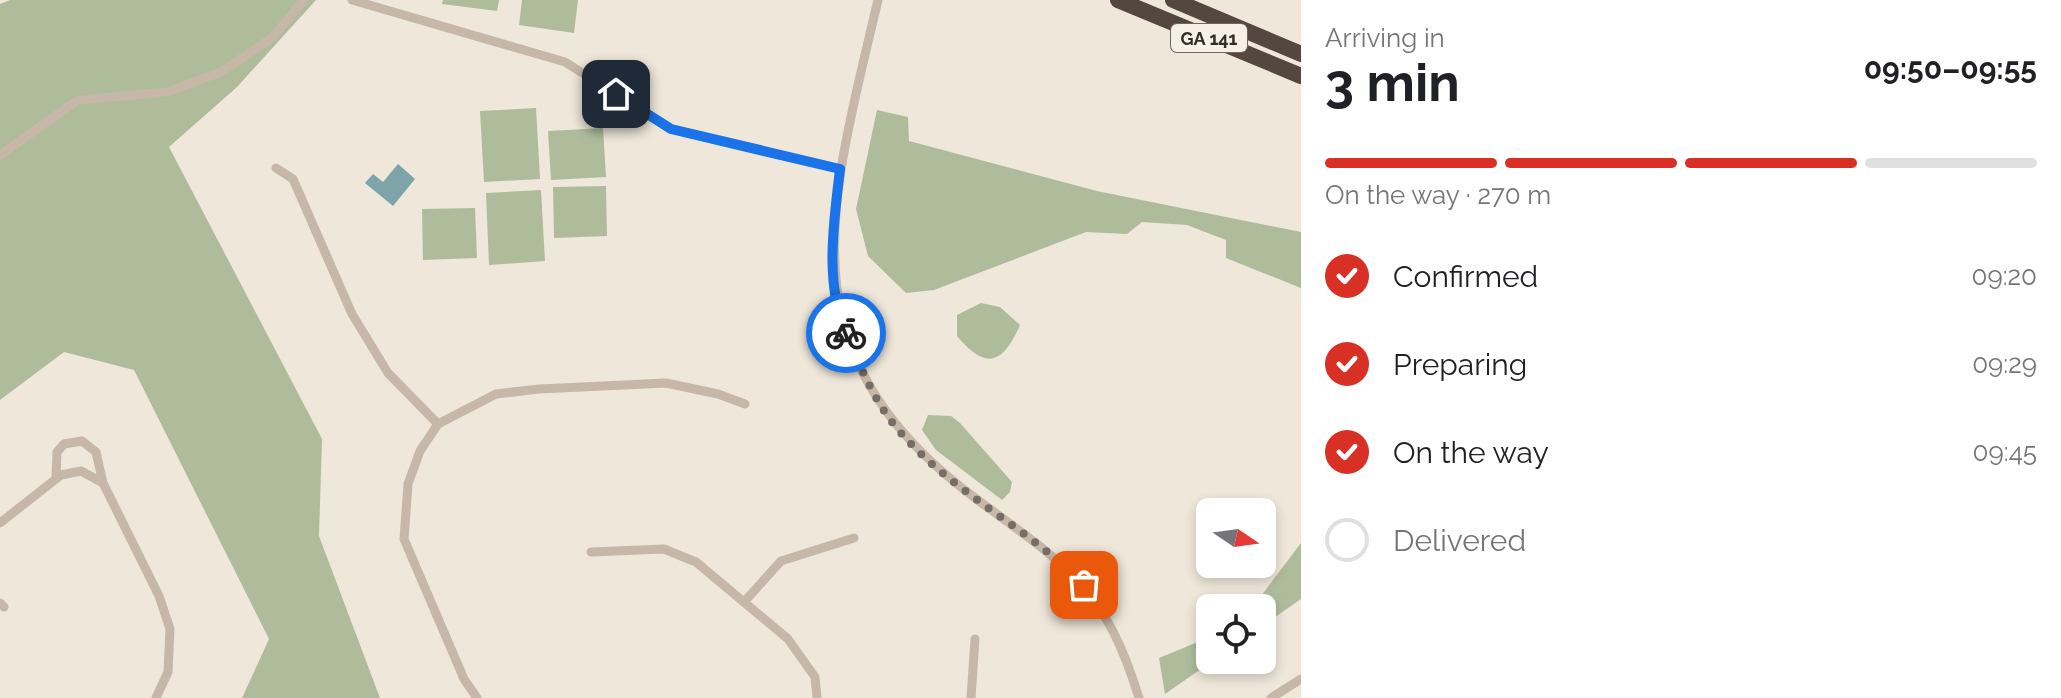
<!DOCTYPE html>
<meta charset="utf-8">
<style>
body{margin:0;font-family:Raleway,sans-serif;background:#f6f6f6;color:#202124;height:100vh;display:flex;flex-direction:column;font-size:30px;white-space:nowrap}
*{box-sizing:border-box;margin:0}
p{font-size:26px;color:#757577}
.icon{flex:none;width:44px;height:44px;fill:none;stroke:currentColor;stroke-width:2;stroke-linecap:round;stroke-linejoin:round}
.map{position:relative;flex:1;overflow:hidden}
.side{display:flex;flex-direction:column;background:#fff;width:760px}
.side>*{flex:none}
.needle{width:52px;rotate:103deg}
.buttons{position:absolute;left:1196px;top:498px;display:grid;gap:16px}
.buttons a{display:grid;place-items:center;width:80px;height:80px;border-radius:12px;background:#fff;box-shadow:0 4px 12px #0003;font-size:40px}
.pin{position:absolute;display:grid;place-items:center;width:68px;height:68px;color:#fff;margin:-34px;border-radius:16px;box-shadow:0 4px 12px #0006}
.courier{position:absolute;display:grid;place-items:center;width:80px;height:80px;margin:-40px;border:6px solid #1a73e8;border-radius:50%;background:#fff;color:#222;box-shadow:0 2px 10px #0007}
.summary em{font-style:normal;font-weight:700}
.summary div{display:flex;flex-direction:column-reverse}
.summary{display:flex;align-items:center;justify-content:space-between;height:136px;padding:0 24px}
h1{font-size:52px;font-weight:700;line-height:60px}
.bar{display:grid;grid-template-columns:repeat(4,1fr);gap:12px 8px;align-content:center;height:96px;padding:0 24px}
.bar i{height:10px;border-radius:6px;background:#e0e0e0}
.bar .current{background:#d93025}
.bar p{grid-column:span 4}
ol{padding:0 24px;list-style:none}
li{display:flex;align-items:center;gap:24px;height:88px}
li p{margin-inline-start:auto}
li .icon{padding:8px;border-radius:50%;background:#d93025;color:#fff;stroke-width:4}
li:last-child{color:#757577}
li i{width:44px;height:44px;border:4px solid #e0e0e0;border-radius:50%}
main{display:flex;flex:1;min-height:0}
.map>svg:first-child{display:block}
.green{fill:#afbc9c}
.water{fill:#7ca4a9}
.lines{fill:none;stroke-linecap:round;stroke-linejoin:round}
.street{stroke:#c6b7a8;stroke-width:9}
.highway{stroke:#53473f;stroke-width:16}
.done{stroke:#756d66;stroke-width:8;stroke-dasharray:0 14.4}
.route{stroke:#1a73e8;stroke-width:10}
.labels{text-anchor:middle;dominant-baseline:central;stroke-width:6;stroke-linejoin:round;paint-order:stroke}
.shield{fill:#f7f0e6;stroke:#6e6760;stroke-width:2}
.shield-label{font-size:18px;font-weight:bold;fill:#332c27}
</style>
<main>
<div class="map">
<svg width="1301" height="698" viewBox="0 0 1301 698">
<rect width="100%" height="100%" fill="#efe7da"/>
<path class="green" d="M10 0H316L237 87 169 147 322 439 319 536 380 698H242L269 639 134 370 64 352 0 400V4Z
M443 0H499L497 11 442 4Z
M522 0H578L574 33 519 25Z
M536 108 540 179 484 182 480 111Z
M877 110 908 117 909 141 1097 191 1301 232V288L1226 258V240L1187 225 1142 222 1127 234 1086 232 934 290 906 293 868 256 856 209Z
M603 128 606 177 551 180 548 131Z
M606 186 607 236 554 238 553 187Z
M541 190 545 261 489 265 486 193Z
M475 208 477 258 423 260 422 209Z
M981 303 1000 307 1020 325C1003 364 986 371 957 336V315Z
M928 415 951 416 960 423 1012 482 1010 492 1002 500 936 450 922 430Z
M1301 543V599L1262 626V608H1252Z
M1210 637V660H1214L1165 694 1159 658Z"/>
<path class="water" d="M398 164 415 179 393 206 365 183 373 174 383 182Z"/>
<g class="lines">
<path class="street" d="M352 0 565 62 671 129 840 169
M878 0C829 208 780 355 979 501 1069 567 1105 588 1139 698
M0 155 78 100 167 92 221 72 272 38 304 0
M276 168 293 179 352 314 388 373 438 424
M56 478 57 452 64 444 82 441 96 452 103 483
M0 523 61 475 81 471 103 483 159 596 170 629 168 672 156 698
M591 552 664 549 696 562 788 639 815 677 817 698
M745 601 781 561 854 538
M0 603 4 607
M477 698 464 679 404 539 408 484 420 451 438 424 496 394 539 389 666 383 718 394 745 404
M971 698 975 639
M1271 698 1301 679"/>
<path class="highway" d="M1118 0 1301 76
M1173 0 1301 54"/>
</g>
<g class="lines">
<path class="done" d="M846 333C860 365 873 399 895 426 948 491 1027 526 1084 585"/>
<path class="route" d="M616 94 671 129 840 169C834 222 824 282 846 333"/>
</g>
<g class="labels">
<rect class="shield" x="1171" y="24" width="76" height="28" rx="6"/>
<g class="shield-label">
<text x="1209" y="38">GA 141</text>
</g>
</g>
</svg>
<div class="buttons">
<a><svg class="needle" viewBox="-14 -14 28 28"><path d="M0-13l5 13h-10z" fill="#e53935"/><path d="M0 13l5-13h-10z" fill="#757577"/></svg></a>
<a><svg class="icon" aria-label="locate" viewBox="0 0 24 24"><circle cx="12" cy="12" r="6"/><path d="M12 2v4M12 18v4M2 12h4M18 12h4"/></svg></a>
</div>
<div class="pin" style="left:1084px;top:585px;background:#ea580c"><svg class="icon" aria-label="bag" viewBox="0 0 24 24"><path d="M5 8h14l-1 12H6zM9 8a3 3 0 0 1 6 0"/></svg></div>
<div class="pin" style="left:616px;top:94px;background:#1f2937"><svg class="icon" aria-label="home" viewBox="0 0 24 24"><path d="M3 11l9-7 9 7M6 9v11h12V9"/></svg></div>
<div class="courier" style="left:846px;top:333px"><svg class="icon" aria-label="bike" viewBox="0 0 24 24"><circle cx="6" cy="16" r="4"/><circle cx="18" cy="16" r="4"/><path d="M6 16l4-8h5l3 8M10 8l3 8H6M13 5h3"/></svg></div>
</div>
<section class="side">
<div class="summary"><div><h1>3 min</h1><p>Arriving in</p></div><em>09:50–09:55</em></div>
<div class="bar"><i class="current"></i><i class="current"></i><i class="current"></i><i></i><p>On the way · 270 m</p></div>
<ol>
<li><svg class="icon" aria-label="check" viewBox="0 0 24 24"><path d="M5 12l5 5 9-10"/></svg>Confirmed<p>09:20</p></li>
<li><svg class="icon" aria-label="check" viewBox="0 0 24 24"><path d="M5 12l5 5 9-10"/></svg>Preparing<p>09:29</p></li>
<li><svg class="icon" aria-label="check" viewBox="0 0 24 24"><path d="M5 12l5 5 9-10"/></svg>On the way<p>09:45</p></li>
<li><i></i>Delivered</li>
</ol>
</section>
</main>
